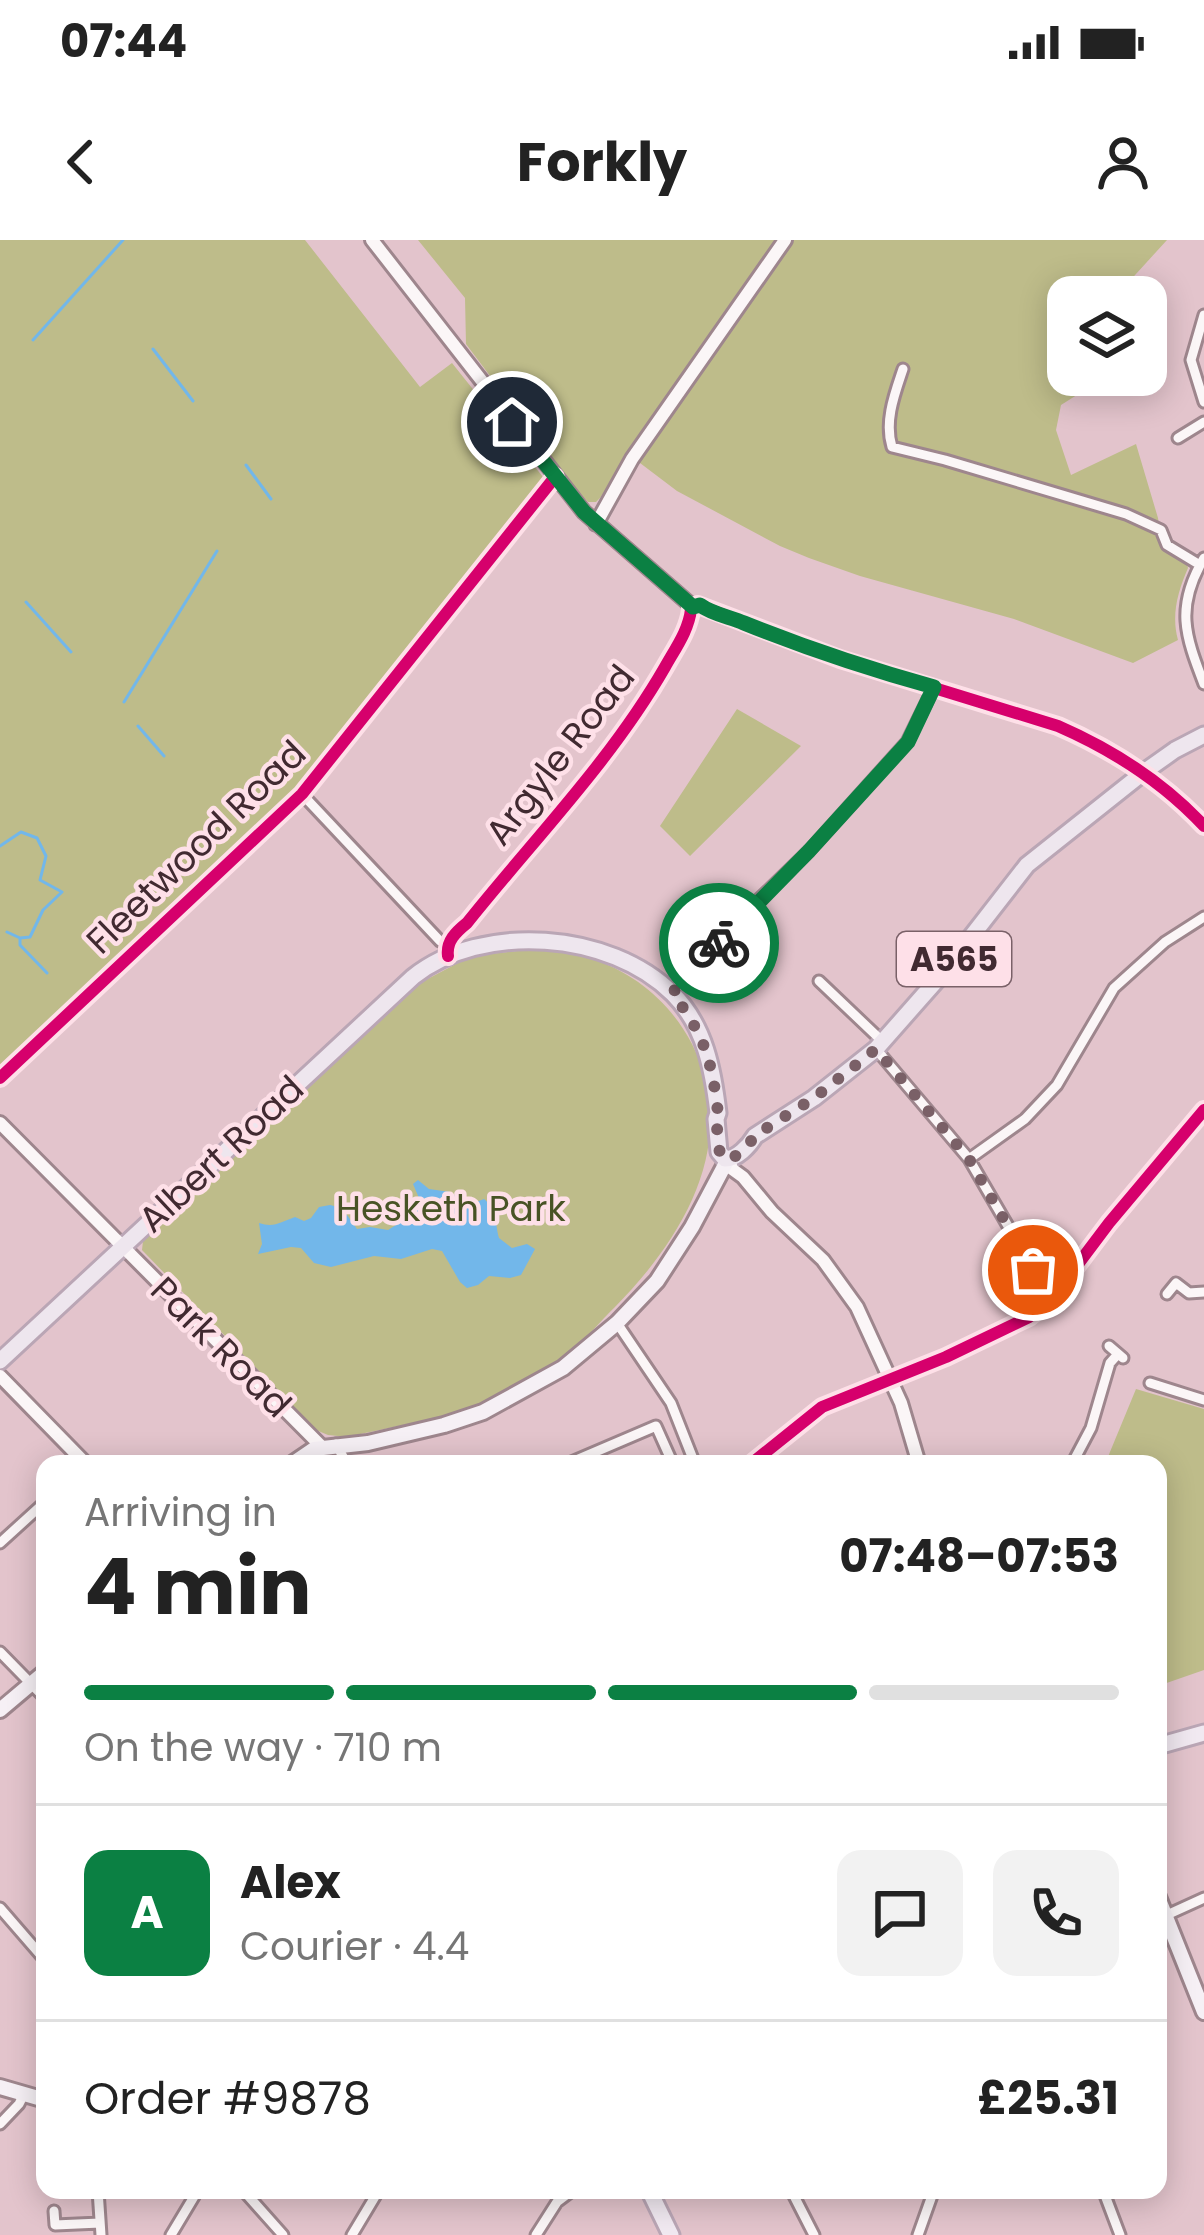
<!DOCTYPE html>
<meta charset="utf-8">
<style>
body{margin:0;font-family:Poppins,sans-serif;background:#f2f2f2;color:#222;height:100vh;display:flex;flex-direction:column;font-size:45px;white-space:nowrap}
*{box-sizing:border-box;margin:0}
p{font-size:39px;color:#767676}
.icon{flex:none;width:66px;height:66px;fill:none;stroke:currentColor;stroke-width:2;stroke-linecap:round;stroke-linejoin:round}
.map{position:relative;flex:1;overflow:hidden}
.details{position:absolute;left:36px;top:1215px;width:1131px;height:744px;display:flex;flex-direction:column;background:#fff;border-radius:24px;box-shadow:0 6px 30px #0003}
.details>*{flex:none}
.controls{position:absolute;left:1047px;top:36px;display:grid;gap:24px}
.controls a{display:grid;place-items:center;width:120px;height:120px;border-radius:24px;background:#fff;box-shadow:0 6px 30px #0003;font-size:60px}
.pin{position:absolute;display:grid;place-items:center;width:102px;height:102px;color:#fff;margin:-51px;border:6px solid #fff;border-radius:50%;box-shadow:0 3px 12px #0007}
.courier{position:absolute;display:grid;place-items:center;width:120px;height:120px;margin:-60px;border:9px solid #0b8043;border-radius:50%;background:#fff;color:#222;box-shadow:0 3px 15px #0007}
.overview em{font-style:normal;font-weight:700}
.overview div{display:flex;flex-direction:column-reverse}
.overview{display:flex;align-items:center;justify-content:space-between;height:204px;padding:0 48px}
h1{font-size:78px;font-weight:700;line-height:90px}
.bar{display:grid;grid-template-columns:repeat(4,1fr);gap:18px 12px;align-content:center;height:144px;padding:0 48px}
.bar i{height:15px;border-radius:9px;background:#e0e0e0}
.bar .selected{background:#0b8043}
.bar p{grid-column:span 4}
.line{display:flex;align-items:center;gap:30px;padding:0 48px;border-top:3px solid #e0e0e0}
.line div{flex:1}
.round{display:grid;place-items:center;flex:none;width:126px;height:126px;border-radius:24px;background:#f2f2f2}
.status{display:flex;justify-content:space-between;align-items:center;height:84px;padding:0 60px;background:#fff;direction:ltr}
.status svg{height:33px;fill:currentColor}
header{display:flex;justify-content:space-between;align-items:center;height:156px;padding:0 48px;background:#fff;font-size:54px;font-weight:700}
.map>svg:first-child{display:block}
.green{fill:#bebc8a}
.water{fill:#72b7ea}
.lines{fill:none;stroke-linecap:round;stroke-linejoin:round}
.stream{stroke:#72b7ea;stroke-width:3}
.minor-casing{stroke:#9e868d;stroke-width:15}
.tertiary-casing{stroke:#9e868d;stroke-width:18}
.secondary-casing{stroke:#9e868d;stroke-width:20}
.primary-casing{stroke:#baa6b5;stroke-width:21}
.trunk-casing{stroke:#baa6b5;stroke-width:21}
.minor{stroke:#fbf6f7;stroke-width:9}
.tertiary{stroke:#fbf6f7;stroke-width:12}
.secondary{stroke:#f6f0f5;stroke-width:14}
.primary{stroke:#f1e9f1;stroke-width:15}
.trunk{stroke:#eee6ee;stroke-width:15}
.cycleway-casing{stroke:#fee0e8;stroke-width:20}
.cycleway{stroke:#d6006c;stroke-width:12}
.done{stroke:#7a6067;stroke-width:12;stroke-dasharray:0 21.6}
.route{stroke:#0b8043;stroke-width:15}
.labels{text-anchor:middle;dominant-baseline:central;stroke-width:9;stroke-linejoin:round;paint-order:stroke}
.shield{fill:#fee0e8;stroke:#7a6168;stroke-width:3}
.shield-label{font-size:33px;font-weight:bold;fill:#412a31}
.street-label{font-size:36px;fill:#412a31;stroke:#fee0e8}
.park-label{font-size:36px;fill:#485325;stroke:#fee0e8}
</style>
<div class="status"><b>07:44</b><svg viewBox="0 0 49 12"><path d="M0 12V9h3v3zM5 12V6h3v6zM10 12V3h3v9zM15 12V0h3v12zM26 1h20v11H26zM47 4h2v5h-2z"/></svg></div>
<header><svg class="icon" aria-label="back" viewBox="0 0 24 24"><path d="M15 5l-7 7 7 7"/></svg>Forkly<svg class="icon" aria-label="person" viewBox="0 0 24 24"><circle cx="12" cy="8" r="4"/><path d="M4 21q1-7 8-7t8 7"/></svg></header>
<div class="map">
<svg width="1204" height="1995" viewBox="0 0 1204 1995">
<rect width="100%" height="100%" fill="#e3c4cc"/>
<path class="green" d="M0 0H305L420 147 452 123 543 237 446 369 300 545 0 828Z
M418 0H1167L1115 57H1068V107L1055 123 1080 153 1061 165 1056 190 1071 235 1136 204 1158 278 1162 305 1187 324 1188 328C1178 351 1171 375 1178 400L1133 423 1014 379 860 336 809 318 780 306 677 251 640 223H624L600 258 596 262H588L570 242 466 104 465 58Z
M737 469 801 506 690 616 660 586Z
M545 708C560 711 576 713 590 718 635 733 670 762 692 804 741 902 684 997 615 1067 600 1081 586 1100 570 1112 551 1126 494 1160 474 1167 434 1180 390 1187 348 1197L328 1195 316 1190 142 1010 143 1001 422 742 471 716Z
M1136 1149 1204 1169V1430L1158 1446V1224H1105Z"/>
<path class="water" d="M418 940 429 949 450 952 468 965 484 959C497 970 495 983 499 998L512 1008 527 1004 535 1009 521 1035 510 1038 489 1036 478 1045 467 1048 460 1042 442 1011 432 1009 401 1019 374 1016 331 1027 314 1023 301 1008 291 1007 258 1014 262 1004 259 983C274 988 281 982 295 977L304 981 311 978 319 967 330 965 342 968 357 989 370 987 388 990 396 985 407 965 419 958 413 944Z"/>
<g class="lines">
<path class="stream" d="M33 100 123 0
M153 109 193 161
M246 225 271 259
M26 362 71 412
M124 462 217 311
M138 486 164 516
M0 606 21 592 37 598 46 616 40 640 62 652 43 670 30 697 20 698 7 692
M20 698V705L47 733"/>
<g class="minor-casing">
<path id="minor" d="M1204 75 1191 120 1204 162
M903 129C895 153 884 181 892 207L945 220 1126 274 1161 290 1167 305 1200 325
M1178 198 1204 182
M1204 318C1175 367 1185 395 1204 444
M302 554 440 701 448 705
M819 741 882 801
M672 753 753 665 809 611 907 502 934 447
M876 809 969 919 1051 1060
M0 838 302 554 555 237
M969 919 1025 879 1057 845 1114 748 1165 702 1204 677
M1167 1054 1176 1043 1189 1053 1204 1052
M617 1083 671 1163 695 1224
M1109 1106 1123 1118
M1150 1143 1204 1160
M336 1204 347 1224
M567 1224 656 1186 673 1224
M751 1224 822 1167 946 1117 1029 1077 1051 1060 1109 983 1204 870
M1072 1224 1091 1188 1110 1123 1118 1114
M0 1303 45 1262
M0 1412 45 1458
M0 1668 45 1720
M1158 1679 1204 1658
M0 1884 19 1864 24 1854
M98 1950 101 1995
M243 1950 283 1995
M791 1950 814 1995
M1103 1950 1120 1995
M54 1971 55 1985 100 1983
M171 1995 198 1950
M352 1995 379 1950
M536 1995 557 1962 573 1950
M918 1995 934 1950"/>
</g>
<g class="tertiary-casing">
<path id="tertiary" d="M372 0 584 272 693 367
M596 284 632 219 785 0
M448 716C446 701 456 692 467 683 534 599 611 521 665 427 675 409 689 390 691 369L698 365 840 419 1058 486C1113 510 1163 542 1204 586
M0 883 322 1207
M729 919 732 929 743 937 772 972 823 1020 857 1067 901 1163 919 1224
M0 1136 86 1224"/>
</g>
<g class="secondary-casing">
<path id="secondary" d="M292 1224 314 1209 368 1203 444 1185 483 1172 563 1128 617 1083 657 1041 692 987 728 919
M0 1470 45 1432
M1158 1657 1204 1772
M0 1847 45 1860"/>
</g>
<g class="primary-casing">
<path id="primary" d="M1158 1506 1204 1493
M649 1950 671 1995"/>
</g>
<g class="trunk-casing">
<path id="trunk" d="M0 1121 413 737C482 682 610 691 673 754 705 786 713 830 718 873L716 879 719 912 725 919C737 919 749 906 755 896L814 858 876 809 943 733 1027 625 1144 532 1175 510 1204 495"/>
</g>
<use href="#minor" class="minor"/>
<use href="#tertiary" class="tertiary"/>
<use href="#secondary" class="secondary"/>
<use href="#primary" class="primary"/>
<use href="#trunk" class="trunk"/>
<g class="cycleway-casing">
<path id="cycleway" d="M448 716C446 701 456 692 467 683 534 599 611 521 665 427 675 409 689 390 691 369L698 365 840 419 1058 486C1113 510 1163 542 1204 586
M0 838 302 554 555 237
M751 1224 822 1167 946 1117 1029 1077 1051 1060 1109 983 1204 870"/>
</g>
<use href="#cycleway" class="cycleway"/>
</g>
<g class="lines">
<path class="done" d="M719 703 672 753C705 795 712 822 718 873L716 879 720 915 725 919C737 919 749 906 754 896L814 858 876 809 969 919 1033 1030"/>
<path class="route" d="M512 182 584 272 693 367 700 365C712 374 730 377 744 383 806 408 869 429 934 447L908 502 809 611 719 703"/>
</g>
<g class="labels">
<rect class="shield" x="897" y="692" width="114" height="54" rx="9"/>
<g class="shield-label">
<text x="954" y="719">A565</text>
</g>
<g class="street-label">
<text transform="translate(560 515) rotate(-52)">Argyle Road</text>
<text transform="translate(196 607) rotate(-44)">Fleetwood Road</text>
<text transform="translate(221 914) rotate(-43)">Albert Road</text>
<text transform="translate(221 1107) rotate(45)">Park Road</text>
</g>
<g class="park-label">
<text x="451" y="968">Hesketh Park</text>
</g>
</g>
</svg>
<div class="controls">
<a><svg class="icon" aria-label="layers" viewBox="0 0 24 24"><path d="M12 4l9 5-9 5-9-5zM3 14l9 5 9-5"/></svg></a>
</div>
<div class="pin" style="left:1033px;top:1030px;background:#ea580c"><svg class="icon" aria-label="bag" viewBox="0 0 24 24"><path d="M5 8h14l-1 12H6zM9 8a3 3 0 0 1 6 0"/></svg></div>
<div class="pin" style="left:512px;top:182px;background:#1f2937"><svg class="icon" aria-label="home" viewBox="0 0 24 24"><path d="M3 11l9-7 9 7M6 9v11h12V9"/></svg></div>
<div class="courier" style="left:719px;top:703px"><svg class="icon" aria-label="bike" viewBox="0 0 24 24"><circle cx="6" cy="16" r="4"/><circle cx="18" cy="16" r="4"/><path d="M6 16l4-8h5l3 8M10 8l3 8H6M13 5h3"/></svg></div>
<section class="details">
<div class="overview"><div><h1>4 min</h1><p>Arriving in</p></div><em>07:48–07:53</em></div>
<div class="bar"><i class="selected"></i><i class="selected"></i><i class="selected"></i><i></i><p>On the way · 710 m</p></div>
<div class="line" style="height:216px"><b class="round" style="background:#0b8043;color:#fff">A</b><div><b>Alex</b><p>Courier · 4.4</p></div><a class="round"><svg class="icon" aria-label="chat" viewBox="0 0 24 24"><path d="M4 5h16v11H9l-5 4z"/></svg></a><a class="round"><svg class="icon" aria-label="phone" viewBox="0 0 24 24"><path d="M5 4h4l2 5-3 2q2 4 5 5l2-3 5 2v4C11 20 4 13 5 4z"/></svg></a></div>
<div class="line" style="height:156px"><div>Order #9878</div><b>£25.31</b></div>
</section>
</div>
